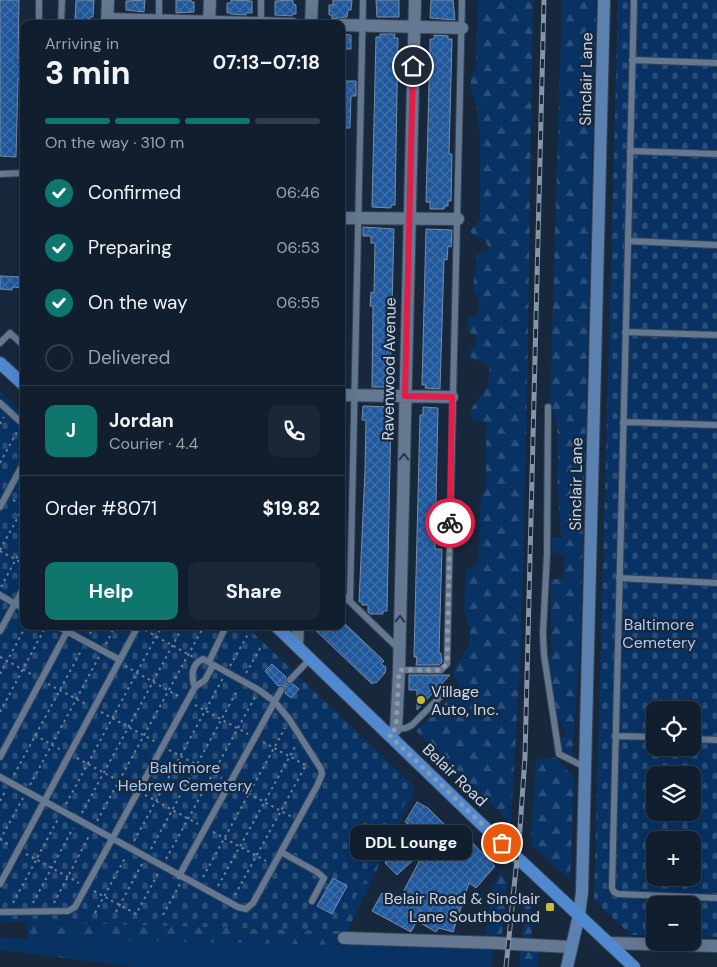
<!DOCTYPE html>
<meta charset="utf-8">
<style>
body{margin:0;font-family:"DM Sans",sans-serif;background:#1a2736;color:#f1f3f6;height:100vh;display:flex;flex-direction:column;font-size:19px;white-space:nowrap}
*{box-sizing:border-box;margin:0}
p{font-size:16px;color:#9ca2aa}
.icon{flex:none;width:28px;height:28px;fill:none;stroke:currentColor;stroke-width:2;stroke-linecap:round;stroke-linejoin:round}
.map{position:relative;flex:1;overflow:hidden}
.panel{position:absolute;left:20px;top:20px;width:325px;height:610px;display:flex;flex-direction:column;background:#111e2e;border-radius:10px;box-shadow:0 5px 20px #0002,0 0 0 1px #303c4a}
.panel>*{flex:none}
.controls{position:absolute;left:646px;top:701px;display:grid;gap:10px}
.controls a{display:grid;place-items:center;width:55px;height:55px;border-radius:10px;background:#111e2e;box-shadow:0 5px 20px #0002,0 0 0 1px #303c4a;font-size:25px}
.pin{position:absolute;display:grid;place-items:center;width:42px;height:42px;color:#fff;margin:-21px;border:2px solid #fff;border-radius:50%;box-shadow:0 1px 5px #0007}
.courier{position:absolute;display:grid;place-items:center;width:50px;height:50px;margin:-25px;border:4px solid #e11d48;border-radius:50%;background:#fff;color:#222;box-shadow:0 1px 6px #0007}
.bubble{position:absolute;height:35px;border-radius:10px;background:#111e2e;box-shadow:0 5px 20px #0002,0 0 0 1px #303c4a;font-size:16px;font-weight:700;line-height:35px;text-align:center}
.overview em{font-style:normal;font-weight:700}
.overview div{display:flex;flex-direction:column-reverse}
.overview{display:flex;align-items:center;justify-content:space-between;height:85px;padding:0 25px}
h1{font-size:32px;font-weight:700;line-height:38px}
.bar{display:grid;grid-template-columns:repeat(4,1fr);gap:8px 5px;align-content:center;height:60px;padding:0 25px}
.bar i{height:6px;border-radius:4px;background:#303c4a}
.bar .on{background:#0f766e}
.bar p{grid-column:span 4}
.line{display:flex;align-items:center;gap:12px;padding:0 25px;border-top:1px solid #303c4a}
.line div{flex:1}
.round{display:grid;place-items:center;flex:none;width:52px;height:52px;border-radius:10px;background:#1a2736}
ol{padding:0 25px;list-style:none}
li{display:flex;align-items:center;gap:15px;height:55px}
li p{margin-inline-start:auto}
li .icon{padding:5px;border-radius:50%;background:#0f766e;color:#fff;stroke-width:4}
li:last-child{color:#9ca2aa}
li i{width:28px;height:28px;border:2px solid #303c4a;border-radius:50%}
.action{display:flex;gap:10px;margin-top:auto;padding:10px 25px}
.action a{flex:1;height:58px;border-radius:10px;background:#0f766e;color:#fff;font-size:20px;font-weight:700;line-height:58px;text-align:center}
.action a+a{background:#1a2736;color:#f1f3f6}
.map>svg:first-child{display:block}
.forest{fill:url(#forest-firs)}
.cemetery{fill:url(#cemetery-stones);fill-rule:evenodd}
.green{fill:#083263}
.building{fill:url(#building-cross-hatch);stroke:#798ca6}
.lines{fill:none;stroke-linecap:round;stroke-linejoin:round}
.service-casing{stroke:#374455;stroke-width:8}
.minor-casing{stroke:#374455;stroke-width:14}
.secondary-casing{stroke:#374455;stroke-width:14}
.primary-casing{stroke:#374455;stroke-width:14}
.path{stroke:#728091;stroke-width:2;stroke-dasharray:2.5 4;stroke-linecap:butt}
.service{stroke:#647891;stroke-width:6}
.minor{stroke:#647891;stroke-width:12}
.secondary{stroke:#5b81b0;stroke-width:12}
.primary{stroke:#5189d0;stroke-width:12}
.rail-casing{stroke:#8794a5;stroke-width:5}
.rail{stroke:#17283d;stroke-width:3;stroke-dasharray:9;stroke-linecap:butt}
.oneway{stroke:#26384e}
.done{stroke:#8d9aaa;stroke-width:5;stroke-dasharray:0 9}
.route{stroke:#e11d48;stroke-width:6}
.poi-dot{fill:#c5bc3d;stroke:#17283d;stroke-width:2}
.labels{text-anchor:middle;dominant-baseline:central;stroke-width:4.5;stroke-linejoin:round;paint-order:stroke}
.street-label{font-size:16px;fill:#ccd7e5;stroke:#17283d}
.park-label{font-size:16px;fill:#acc9ef;stroke:#17283d}
.poi-label{font-size:16px;fill:#ccd7e5;stroke:#17283d;text-anchor:start}
</style>
<div class="map">
<svg width="717" height="967" viewBox="0 0 717 967">
<defs>
<pattern id="forest-firs" width="22" height="20" patternUnits="userSpaceOnUse" patternTransform="scale(1.25)"><rect width="22" height="20" fill="#083263"/><path d="M5 1l3.5 6h-7zM16 11l3.5 6h-7z" fill="#2b4f79"/></pattern>
<pattern id="cemetery-stones" width="16" height="16" patternUnits="userSpaceOnUse" patternTransform="scale(1.25)"><rect width="16" height="16" fill="#083263"/><path d="M2 7V4a2 2 0 0 1 4 0v3zM10 15v-3a2 2 0 0 1 4 0v3z" fill="#2b4f79"/></pattern>
<pattern id="building-cross-hatch" width="8" height="8" patternUnits="userSpaceOnUse" patternTransform="scale(1.25)"><rect width="8" height="8" fill="#20589c"/><path d="M0 0l8 8M0 8l8-8" fill="none" stroke="#3f6faa"/></pattern>
</defs>
<rect width="100%" height="100%" fill="#17283d"/>
<path class="forest" d="M478 0H533L527 397 521 645 511 823 416 731 460 687 452 672 470 644V630L464 611 466 570 478 565 481 496 486 488V423L472 420 471 409 488 386 490 365 470 357V350L476 346 475 335 469 333 467 318 478 314 479 298 473 291 477 254 490 250 484 239 473 235 470 231 480 220V135L476 103 471 91V76L476 69Z
M562 0H596L580 646 572 756 561 749 558 737H564L566 730 555 716 549 660 553 654 551 645V579H563L564 555 552 551V537H561L557 476 558 456 557 425 550 403Z
M556 758 574 777 570 880 531 844 536 759Z
M409 786 415 791 341 944 494 948 491 967H135L26 953 28 922 334 931Z
M501 871 507 882 502 935H485L492 888Z
M525 897 528 899 533 917 531 939 522 942Z
M520 948 540 953 537 967H520Z"/>
<path class="cemetery" d="M618 0H717V937L693 936 692 905H655V935H631L594 900ZM655 710H692V748H655ZM655 775H692V812H655ZM655 840H692V878H655Z
M0 391 24 414V626H246L414 786 338 931 0 921Z"/>
<path class="green" d="M0 938 494 948 491 967H135L57 956 0 950Z"/>
<path class="building" d="M0 0H19L18 58H24V79H18L16 157 0 156Z
M76 0H94L93 17H90L89 21 75 19Z
M145 0 144 12 126 10V1Z
M176 0H191V2H194V12L176 13Z
M231 0 252 1V13H246V15L231 14V13H227V3H231Z
M293 0V4L296 5V14H293L292 16 275 15V1Z
M333 0H352L351 10H348L347 17 332 19V15H329V5H333Z
M376 0H399V17H377Z
M431 0H453L455 20 430 18Z
M341 34 351 35V49H341Z
M380 34H395L394 38H398L395 205H391V208L372 207 376 37H380Z
M434 35 448 36V39H452L449 154H452L451 201H448V206H445L444 209H430V202H426L430 47V39H434Z
M341 81H356V96H351L350 128H341Z
M363 227 394 229 390 384H387V387H372L373 306H370L371 292 374 293 375 243H371V236H363Z
M426 229 452 230 451 247 448 246 447 260 444 259 440 389 425 388 426 385H422Z
M0 276 24 277V288L12 287V290L0 289Z
M363 406 391 407V414L387 611H383V614H370L368 612V605H362V602H359L365 471 366 420H362Z
M423 407 438 408 435 549H442L439 653H441L442 662 439 665H416L417 657H414L420 415H423Z
M342 621 384 661 381 664 386 667 385 673 376 683 375 682 372 684 311 626H341Z
M272 664 286 677 285 681 287 684H293L299 689 291 698 285 693V687L281 685 278 686 265 671Z
M409 675H450L417 710V690H409Z
M417 802 428 808 447 827 455 825 495 866 476 888 469 883 453 932 439 928 436 932 417 921 411 932 372 911 382 893 398 902 425 850 438 857 452 837 435 828 422 852 397 875 385 863 398 840 406 845 416 829 405 822Z
M333 878 347 886 332 914 317 906Z"/>
<g class="lines">
<g class="service-casing">
<path id="service" d="M634 0 612 888 614 892 618 894 717 898
M159 21V0
M61 23 74 24
M39 24V0
M61 24 62 0
M261 24V0
M632 60 717 63
M630 151 717 154
M0 174 24 173
M628 241 717 245
M625 332 717 335
M0 343 10 333 24 346
M0 403 24 425
M548 407 547 554 543 633 544 655 559 754 585 767
M623 422 717 425
M0 507 24 462
M619 578 717 583
M341 593 398 648
M0 595 24 609
M350 600 363 0
M57 626 120 660
M0 631 24 587
M209 662 226 626
M399 670H441L447 664 462 0
M290 680 310 659
M396 729 406 728 412 725 443 694
M615 736 655 737
M692 739 717 740
M0 757 70 626
M0 777 238 907 246 909 253 903 317 786 322 774 321 769 289 719 275 702 259 690 203 659C191 664 191 677 195 687
M281 852 317 872 324 878 312 901
M179 876 281 690
M0 884 138 626
M0 912 68 911 75 907 195 687 205 680 213 665"/>
</g>
<g class="minor-casing">
<path id="minor" d="M107 19 293 24
M107 24 108 0
M209 24 210 0
M311 24 312 0
M341 25 462 28
M341 218 458 219
M341 395 452 397
M297 646 298 626
M389 735 396 729 399 670 415 0
M344 938 496 943 571 947
M608 943 717 946"/>
</g>
<g class="secondary-casing">
<path id="secondary" d="M567 967 579 915 582 892 604 0"/>
</g>
<g class="primary-casing">
<path id="primary" d="M0 363 24 385
M276 626 476 819 634 967"/>
</g>
<path class="path" d="M0 424 4 417
M0 463 18 430
M13 500 24 505
M0 550 24 506
M0 551 24 564
M1 587 24 544
M145 630 193 657
M90 634 94 626
M106 644 115 626
M0 657 33 675
M125 666 180 697
M230 666 248 634
M246 673 261 647
M0 674 26 626
M48 684 86 704
M195 705 248 734
M0 712 46 626
M101 712 156 742
M35 735 61 750
M263 742 309 767
M169 750 222 778
M77 758 132 788
M14 775 82 649
M30 785 99 657
M237 787 292 817
M145 795 198 824
M0 801 6 790
M66 804 162 626
M82 813 183 626
M97 821 204 626
M213 832 266 861
M0 839 11 846
M0 840 23 798
M134 841 223 678
M151 849 238 689
M26 854 79 883
M166 859 255 697
M203 877 285 728
M218 886 296 745
M94 891 136 914 159 872
M235 895 306 765
M13 903 58 819
M33 903 73 828
M54 903 90 834
M116 912 142 864
M95 913 126 856
M163 915 180 884"/>
<use href="#service" class="service"/>
<use href="#minor" class="minor"/>
<use href="#secondary" class="secondary"/>
<use href="#primary" class="primary"/>
<g class="rail-casing">
<path id="rail" d="M506 967 520 829 525 757 544 0"/>
</g>
<use href="#rail" class="rail"/>
</g>
<defs><path id="oneway-chevron" d="M-2-3.5L2.5 0L-2 3.5" fill="none" stroke-width="1.6" stroke-linecap="round" stroke-linejoin="round" transform="scale(1.25)"/></defs>
<g class="oneway">
<use href="#oneway-chevron" transform="translate(404 457) rotate(-89)"/>
<use href="#oneway-chevron" transform="translate(400 619) rotate(-89)"/>
</g>
<g class="lines">
<path class="done" d="M450 523 447 664 441 670H399L396 728 389 735 502 843"/>
<path class="route" d="M413 66 405 396 452 397 450 523"/>
</g>
<g class="poi-dot">
<circle cx="421" cy="700" r="5"/>
<rect x="545" y="902" width="10" height="10" rx="2.5"/>
</g>
<g class="labels">
<g class="street-label">
<text transform="translate(586 79) rotate(-89)">Sinclair Lane</text>
<text transform="translate(389 369) rotate(-89)">Ravenwood Avenue</text>
<text transform="translate(576 484) rotate(-89)">Sinclair Lane</text>
<text transform="translate(455 775) rotate(44)">Belair Road</text>
</g>
<g class="park-label">
<text x="659" y="624">Baltimore<tspan x="659" dy="18">Cemetery</tspan></text>
<text x="185" y="767">Baltimore<tspan x="185" dy="18">Hebrew Cemetery</tspan></text>
</g>
<g class="poi-label">
<text x="431" y="691">Village<tspan x="431" dy="18">Auto, Inc.</tspan></text>
<text x="540" y="898" text-anchor="end">Belair Road &amp; Sinclair<tspan x="540" dy="18">Lane Southbound</tspan></text>
</g>
</g>
</svg>
<div class="controls">
<a><svg class="icon" aria-label="locate" viewBox="0 0 24 24"><circle cx="12" cy="12" r="6"/><path d="M12 2v4M12 18v4M2 12h4M18 12h4"/></svg></a>
<a><svg class="icon" aria-label="layers" viewBox="0 0 24 24"><path d="M12 4l9 5-9 5-9-5zM3 14l9 5 9-5"/></svg></a>
<a>+</a>
<a>−</a>
</div>
<div class="pin" style="left:502px;top:843px;background:#ea580c"><svg class="icon" aria-label="bag" viewBox="0 0 24 24"><path d="M5 8h14l-1 12H6zM9 8a3 3 0 0 1 6 0"/></svg></div>
<div class="pin" style="left:413px;top:66px;background:#1f2937"><svg class="icon" aria-label="home" viewBox="0 0 24 24"><path d="M3 11l9-7 9 7M6 9v11h12V9"/></svg></div>
<div class="courier" style="left:450px;top:523px"><svg class="icon" aria-label="bike" viewBox="0 0 24 24"><circle cx="6" cy="16" r="4"/><circle cx="18" cy="16" r="4"/><path d="M6 16l4-8h5l3 8M10 8l3 8H6M13 5h3"/></svg></div>
<div class="bubble" style="left:350px;top:825px;width:122px">DDL Lounge</div>
<section class="panel">
<div class="overview"><div><h1>3 min</h1><p>Arriving in</p></div><em>07:13–07:18</em></div>
<div class="bar"><i class="on"></i><i class="on"></i><i class="on"></i><i></i><p>On the way · 310 m</p></div>
<ol>
<li><svg class="icon" aria-label="check" viewBox="0 0 24 24"><path d="M5 12l5 5 9-10"/></svg>Confirmed<p>06:46</p></li>
<li><svg class="icon" aria-label="check" viewBox="0 0 24 24"><path d="M5 12l5 5 9-10"/></svg>Preparing<p>06:53</p></li>
<li><svg class="icon" aria-label="check" viewBox="0 0 24 24"><path d="M5 12l5 5 9-10"/></svg>On the way<p>06:55</p></li>
<li><i></i>Delivered</li>
</ol>
<div class="line" style="height:90px"><b class="round" style="background:#0f766e;color:#fff">J</b><div><b>Jordan</b><p>Courier · 4.4</p></div><a class="round"><svg class="icon" aria-label="phone" viewBox="0 0 24 24"><path d="M5 4h4l2 5-3 2q2 4 5 5l2-3 5 2v4C11 20 4 13 5 4z"/></svg></a></div>
<div class="line" style="height:65px"><div>Order #8071</div><b>$19.82</b></div>
<div class="action"><a>Help</a><a>Share</a></div>
</section>
</div>
